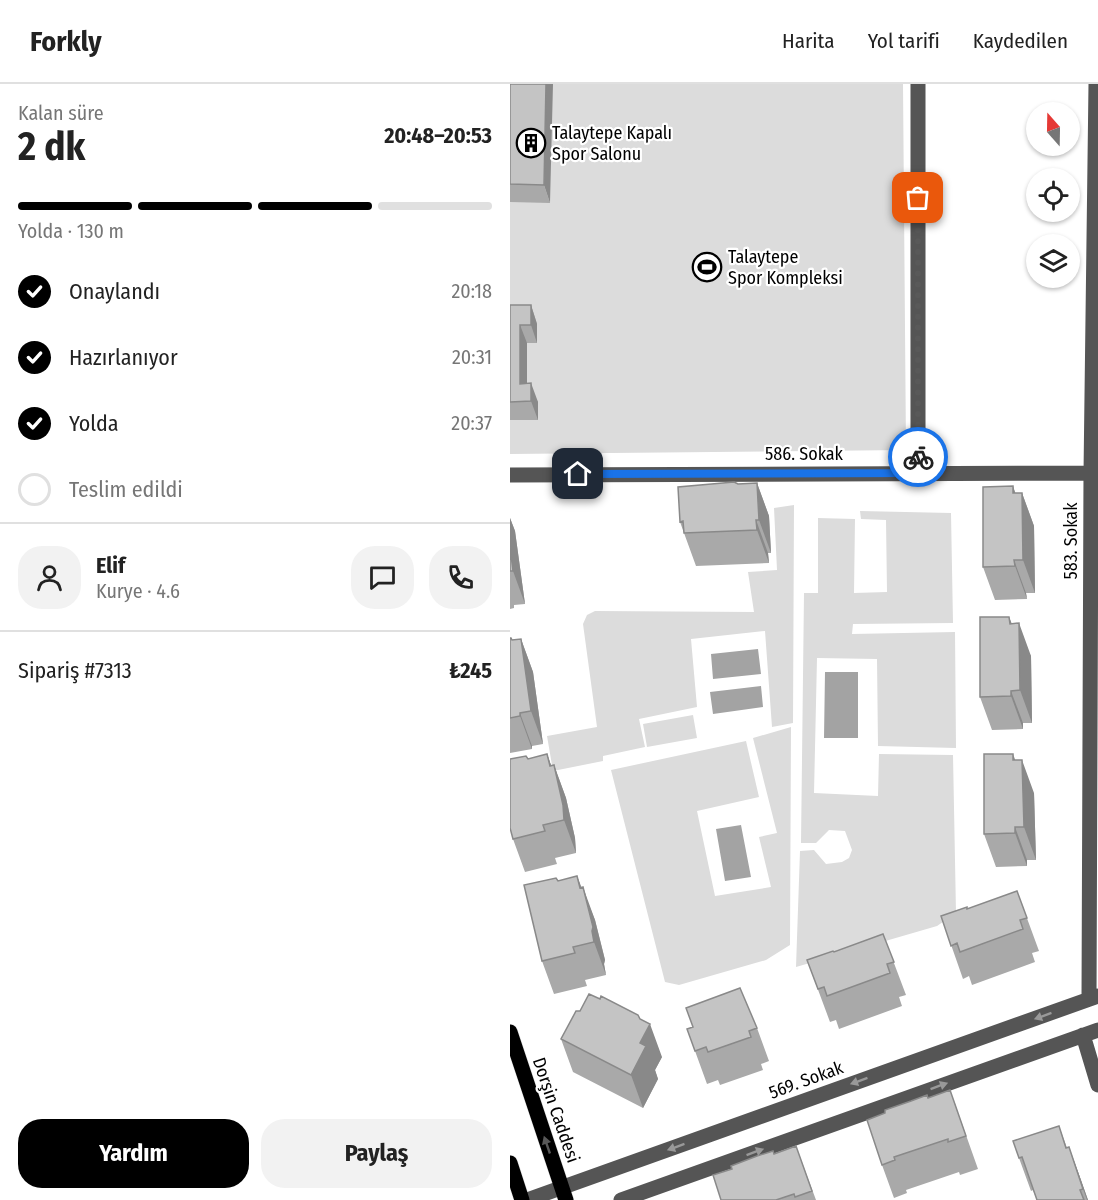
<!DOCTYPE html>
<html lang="tr">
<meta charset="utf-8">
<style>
body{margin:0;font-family:"Fira Sans Condensed",sans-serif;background:#f2f2f2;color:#222;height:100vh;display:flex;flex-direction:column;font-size:22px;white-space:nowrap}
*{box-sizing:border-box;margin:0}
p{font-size:20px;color:#767676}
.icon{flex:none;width:33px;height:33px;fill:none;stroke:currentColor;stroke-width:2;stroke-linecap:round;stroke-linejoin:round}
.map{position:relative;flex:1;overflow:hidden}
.sheet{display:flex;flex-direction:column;background:#fff;width:510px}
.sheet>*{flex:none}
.needle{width:39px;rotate:340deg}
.tools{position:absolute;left:516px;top:18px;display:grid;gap:12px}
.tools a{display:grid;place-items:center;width:54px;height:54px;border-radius:50%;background:#fff;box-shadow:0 2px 4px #0004;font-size:30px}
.pin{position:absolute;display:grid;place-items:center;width:51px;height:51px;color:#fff;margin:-26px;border-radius:12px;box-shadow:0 3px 9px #0006}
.courier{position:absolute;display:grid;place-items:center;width:60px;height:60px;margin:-30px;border:4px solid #1a73e8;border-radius:50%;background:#fff;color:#222;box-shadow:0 2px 8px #0007}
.overview em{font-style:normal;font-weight:700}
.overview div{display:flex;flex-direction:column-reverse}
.overview{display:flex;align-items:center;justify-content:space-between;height:102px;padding:0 18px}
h1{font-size:39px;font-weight:700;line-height:45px}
.bar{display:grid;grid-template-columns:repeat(4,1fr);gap:9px 6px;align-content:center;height:72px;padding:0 18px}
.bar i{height:8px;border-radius:4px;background:#e0e0e0}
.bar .active{background:#000}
.bar p{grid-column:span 4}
.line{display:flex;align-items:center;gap:15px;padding:0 18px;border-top:2px solid #e0e0e0}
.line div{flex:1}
.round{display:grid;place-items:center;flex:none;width:63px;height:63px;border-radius:24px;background:#f2f2f2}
ol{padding:0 18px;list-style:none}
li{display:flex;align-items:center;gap:18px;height:66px}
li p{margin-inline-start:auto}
li .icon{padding:6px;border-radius:50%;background:#000;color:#fff;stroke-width:4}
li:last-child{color:#767676}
li i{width:33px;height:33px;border:3px solid #e0e0e0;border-radius:50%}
.button{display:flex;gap:12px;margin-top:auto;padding:12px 18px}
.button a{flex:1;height:69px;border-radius:24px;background:#000;color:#fff;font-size:24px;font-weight:700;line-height:69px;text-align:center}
.button a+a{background:#f2f2f2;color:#222}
header{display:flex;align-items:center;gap:36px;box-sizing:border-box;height:84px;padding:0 30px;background:#fff;border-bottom:2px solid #e0e0e0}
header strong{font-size:28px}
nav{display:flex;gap:33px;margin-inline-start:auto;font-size:21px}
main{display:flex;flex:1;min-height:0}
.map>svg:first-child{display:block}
.green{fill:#dcdcdc}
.water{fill:#a3a3a3}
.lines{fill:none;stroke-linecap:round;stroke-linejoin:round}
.major-casing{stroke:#dbdbdb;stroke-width:16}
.minor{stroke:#555;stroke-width:15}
.major{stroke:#000;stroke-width:15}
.wall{fill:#a9a9a9}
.shaded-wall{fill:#898989}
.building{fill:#c4c4c4;stroke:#898989;stroke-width:1.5}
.oneway{fill:#999}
.oneway2{fill:#595959}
.done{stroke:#595959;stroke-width:6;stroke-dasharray:0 10.8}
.route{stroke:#1a73e8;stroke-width:8}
.labels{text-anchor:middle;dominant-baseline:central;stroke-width:4.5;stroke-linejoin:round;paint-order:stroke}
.poi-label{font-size:18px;fill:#000;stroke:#fff;text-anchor:start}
.street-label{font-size:18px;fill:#000;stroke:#fff}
</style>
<header>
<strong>Forkly</strong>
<nav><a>Harita</a><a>Yol tarifi</a><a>Kaydedilen</a></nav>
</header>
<main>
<section class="sheet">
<div class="overview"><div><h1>2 dk</h1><p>Kalan süre</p></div><em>20:48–20:53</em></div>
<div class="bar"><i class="active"></i><i class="active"></i><i class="active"></i><i></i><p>Yolda · 130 m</p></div>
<ol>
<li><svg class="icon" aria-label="check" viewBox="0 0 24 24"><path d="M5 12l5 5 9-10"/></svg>Onaylandı<p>20:18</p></li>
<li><svg class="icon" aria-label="check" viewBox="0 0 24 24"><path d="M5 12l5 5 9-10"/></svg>Hazırlanıyor<p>20:31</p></li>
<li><svg class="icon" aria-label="check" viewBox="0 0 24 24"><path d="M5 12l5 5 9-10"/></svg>Yolda<p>20:37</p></li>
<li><i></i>Teslim edildi</li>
</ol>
<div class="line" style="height:108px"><a class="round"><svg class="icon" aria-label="person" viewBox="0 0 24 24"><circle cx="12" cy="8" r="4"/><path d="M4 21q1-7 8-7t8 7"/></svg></a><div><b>Elif</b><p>Kurye · 4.6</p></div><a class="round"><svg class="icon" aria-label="chat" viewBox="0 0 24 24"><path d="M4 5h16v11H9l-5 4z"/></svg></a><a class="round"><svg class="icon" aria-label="phone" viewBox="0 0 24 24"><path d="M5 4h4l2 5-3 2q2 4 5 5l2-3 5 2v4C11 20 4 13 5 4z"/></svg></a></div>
<div class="line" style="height:78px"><div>Sipariş #7313</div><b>₺245</b></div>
<div class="button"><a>Yardım</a><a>Paylaş</a></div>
</section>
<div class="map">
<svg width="588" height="1116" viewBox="0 0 588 1116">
<rect width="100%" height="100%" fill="#fff"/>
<path class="green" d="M0 0H393L396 366 0 370Z
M284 421 283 639 262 643 255 547 181 555 187 623 129 635 135 663 93 672V677L43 687 37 652 87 643 73 540 77 531 85 527 244 528 238 488 267 486 264 424Z
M350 427 441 429 443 539 343 540 342 550 445 548 446 664 368 662 367 575 307 574 304 709 368 712 369 670 443 671 446 829 427 842 286 883 290 767 304 766 316 780 332 778 339 774 342 766 335 747 319 746 306 759H291L294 509H308V434L345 435 344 509 377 508 376 436 351 435Z
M183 631 187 654 137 663 133 640Z
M281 643 280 861 256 876 169 901 155 898 101 686 236 657 249 713 187 727 205 812 261 803 249 753 267 749 243 654Z"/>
<path class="water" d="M248 565 251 590 203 595 201 570Z
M315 588H348V654H314Z
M251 602 253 623 203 630 200 608Z
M231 741 241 793 215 797 206 745Z"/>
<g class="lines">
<g class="major-casing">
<path id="major" d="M0 948 56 1116
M0 1079 12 1116"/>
</g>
<path class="minor" d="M408 0V389
M0 391 588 389
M579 915 581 389 586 0
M573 951 588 1001
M17 1116 588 912
M111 1116 588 946"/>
<use href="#major" class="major"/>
</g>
<path class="wall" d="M0 0 40 119 0 118Z
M0 221H21L27 240V259H17V300L28 318V336H0Z
M247 399 259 432 261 469H258L259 479 186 482 170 438 228 400Z
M503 402 505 409H512L524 442 525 509H516L517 515 485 516 473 483Z
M0 434 5 447 15 520 4 521V524L0 525Z
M499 533 502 540 521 572 522 639H513V645L482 646 470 613Z
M0 554 2 556 11 555 23 588 33 660 22 662V665L0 669Z
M37 670 41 681H44L56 714 65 754 66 769 45 774 47 780 15 788 3 755 18 675Z
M524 709 526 776H517V782L486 783 474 750Z
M67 792 85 836 95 876 94 880 96 891 75 896 77 902 44 910 32 877 48 797Z
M507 807 529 867 522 869 525 878 462 901 459 892 453 895 431 832 457 825Z
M373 850 396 911 389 913 392 922 329 945 326 936 320 938 297 876 324 868Z
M247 944 259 977 251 980 253 986 210 1001 208 996 197 1000 177 945Z
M51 955 152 973 145 986 148 995 133 1024 63 988Z
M440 1006 468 1085 450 1091 449 1088 396 1106 397 1109 384 1114 372 1081 375 1029Z
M549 1042 557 1064 559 1063 578 1116H527L523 1106 521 1107 509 1074Z
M286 1062 306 1116H211L222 1085Z"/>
<path class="shaded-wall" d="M36 0H43L40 119 34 101Z
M21 221 27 240V259L21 241Z
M10 241 17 259V318L10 300Z
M21 299 28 318V336L21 317Z
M247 399 259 432 261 469 249 436Z
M503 402 512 429V409L524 442 525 509 513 476 503 409Z
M0 434 5 447 15 520 3 487 0 463Z
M246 436 258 469 259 479 247 446Z
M504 476 516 509 517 515 505 482Z
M499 533 509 560V539L521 572 522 639 510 606Z
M11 555 23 588 33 660 21 627Z
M501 607 513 639V645L501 612Z
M10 629 22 662V665L10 632Z
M37 670 47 698 44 681 56 714 65 754 66 769 54 736Z
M503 670 513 697 512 676 524 709 526 776 514 743 503 676Z
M505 743 517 776V782L505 749Z
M67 792 77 820 73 803 85 836 95 876 94 880 96 891 84 858Z
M140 940 152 973 145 986 148 995 133 1024 121 991 130 959Z
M559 1063 571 1096 578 1116H577L573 1105Z"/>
<path class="building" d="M0 0H36L34 101 0 100Z
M0 221H21V241H10V300L21 299V317L0 318Z
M224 398 228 400 247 399 249 436H246L247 446 174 449 173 437 170 438 168 403Z
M503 402V409H512L513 476H504L505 482 473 483V403Z
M0 463 3 487H0Z
M470 533H499L500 540 509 539 510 606 501 607V612L470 613Z
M0 554H1L2 556 11 555 21 627 10 629V632L0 634Z
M37 670 40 682 44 681 53 721 54 736 33 741 35 747 3 755 0 744V675L16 672 18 675Z
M474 670H503V676H512L514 743H505V749L474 750Z
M67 792 70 804 73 803 83 843 82 847 84 858 63 863 65 869 32 877 14 801 46 794 48 797Z
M507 807 517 834 510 836 513 845 450 868 447 859 441 862 431 832 457 823V825Z
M373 850 384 878 377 880 380 889 317 912 314 903 308 905 297 876 323 867 324 868Z
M230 904 247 944 239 947 241 953 198 968 196 963 185 967 177 945 183 943 176 924Z
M79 910 90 915 91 912 128 931 130 935 140 940 130 959 136 962 121 991 51 955 66 927H70Z
M440 1006 456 1052 438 1058V1055L384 1073 385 1076 372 1081 357 1036 375 1029V1026L401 1017 417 1011 418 1014Z
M549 1042 556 1064 559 1063 573 1105 570 1106 574 1116H527L512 1073 509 1074 503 1057Z
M286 1062 302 1107 285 1113 284 1110 266 1116H211L203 1091 222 1085 221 1082 247 1072 263 1067 264 1070Z"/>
<defs><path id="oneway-solid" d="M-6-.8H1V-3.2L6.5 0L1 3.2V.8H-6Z" transform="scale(1.5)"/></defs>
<g class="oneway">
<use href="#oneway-solid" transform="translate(533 932) rotate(160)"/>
<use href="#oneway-solid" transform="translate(349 997) rotate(160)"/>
<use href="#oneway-solid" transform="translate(429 1002) rotate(-20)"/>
<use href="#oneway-solid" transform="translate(166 1063) rotate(160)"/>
<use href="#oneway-solid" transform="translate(245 1068) rotate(-20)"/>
</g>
<use class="oneway2" href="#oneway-solid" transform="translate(37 1061) rotate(-109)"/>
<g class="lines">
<path class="done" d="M408 114V373"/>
<path class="route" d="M68 390 408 389V373"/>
</g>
<defs>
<g id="building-ring" transform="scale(1.5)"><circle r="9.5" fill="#fff" stroke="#000" stroke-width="1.5"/><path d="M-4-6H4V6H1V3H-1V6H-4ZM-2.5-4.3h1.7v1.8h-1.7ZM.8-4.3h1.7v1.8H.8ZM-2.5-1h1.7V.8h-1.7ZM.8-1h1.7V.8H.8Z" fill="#000"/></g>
<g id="stadium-ring" transform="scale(1.5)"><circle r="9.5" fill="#fff" stroke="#000" stroke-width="1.5"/><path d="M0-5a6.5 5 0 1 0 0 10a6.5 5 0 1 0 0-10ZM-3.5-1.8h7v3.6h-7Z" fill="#000"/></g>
</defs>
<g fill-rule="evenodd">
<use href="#building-ring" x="21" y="59"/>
<use href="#stadium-ring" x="197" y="183"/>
</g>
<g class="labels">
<g class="poi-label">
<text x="42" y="49">Talaytepe Kapalı<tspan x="42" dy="21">Spor Salonu</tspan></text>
<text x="218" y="173">Talaytepe<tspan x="218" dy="21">Spor Kompleksi</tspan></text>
</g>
<g class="street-label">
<text x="294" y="370">586. Sokak</text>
<text transform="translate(561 457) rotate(-90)">583. Sokak</text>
<text transform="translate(296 996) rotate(-20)">569. Sokak</text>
<text transform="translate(46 1026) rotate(71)">Dorşin Caddesi</text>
</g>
</g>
</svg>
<div class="tools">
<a><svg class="needle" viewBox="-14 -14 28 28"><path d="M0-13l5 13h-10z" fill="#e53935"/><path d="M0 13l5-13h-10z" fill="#767676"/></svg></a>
<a><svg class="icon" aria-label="locate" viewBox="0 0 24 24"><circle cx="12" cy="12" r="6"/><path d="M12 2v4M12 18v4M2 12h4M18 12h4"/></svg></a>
<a><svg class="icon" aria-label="layers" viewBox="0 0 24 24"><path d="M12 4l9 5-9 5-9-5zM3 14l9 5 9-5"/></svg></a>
</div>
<div class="pin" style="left:408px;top:114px;background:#ea580c"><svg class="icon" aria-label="bag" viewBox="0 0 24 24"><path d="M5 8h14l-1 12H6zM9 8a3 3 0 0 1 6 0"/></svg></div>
<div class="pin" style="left:68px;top:390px;background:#1f2937"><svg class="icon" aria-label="home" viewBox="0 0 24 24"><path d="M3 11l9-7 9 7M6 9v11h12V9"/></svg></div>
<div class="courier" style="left:408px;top:373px"><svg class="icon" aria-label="bike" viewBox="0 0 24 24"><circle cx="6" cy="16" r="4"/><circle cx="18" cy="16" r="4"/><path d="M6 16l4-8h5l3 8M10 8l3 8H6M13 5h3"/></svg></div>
</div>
</main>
